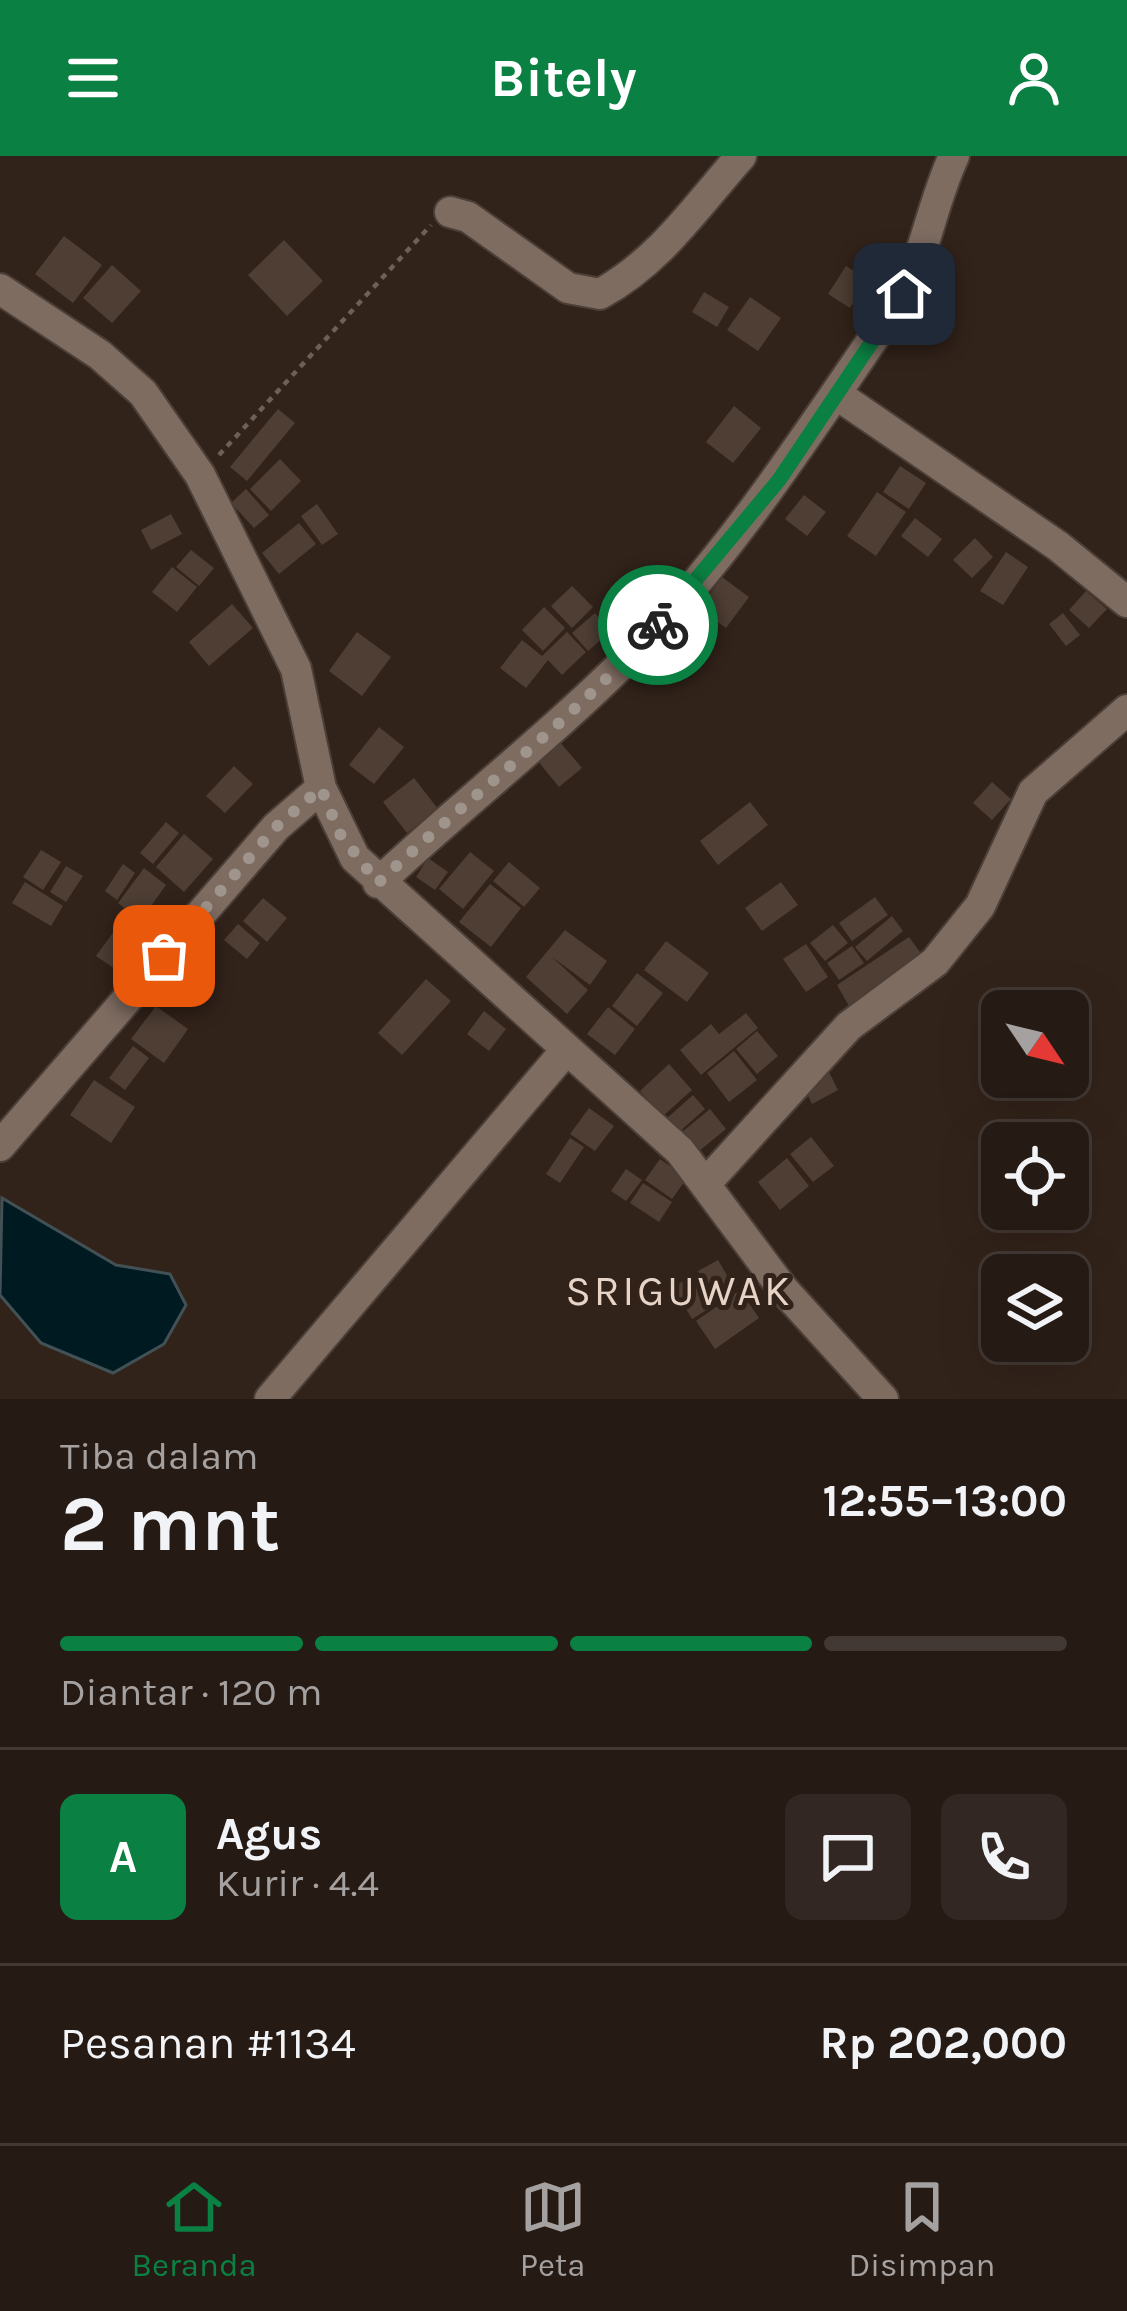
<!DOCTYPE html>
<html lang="id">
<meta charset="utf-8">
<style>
body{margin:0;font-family:Karla,sans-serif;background:#322722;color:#f1f3f6;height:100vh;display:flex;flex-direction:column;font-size:45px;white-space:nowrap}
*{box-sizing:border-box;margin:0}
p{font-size:39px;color:#a4a1a0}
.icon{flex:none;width:66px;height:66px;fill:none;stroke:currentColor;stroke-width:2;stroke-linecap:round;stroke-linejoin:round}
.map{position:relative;height:1243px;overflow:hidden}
.details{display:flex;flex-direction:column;background:#261a14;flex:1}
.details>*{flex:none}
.needle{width:78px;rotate:125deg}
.tools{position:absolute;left:981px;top:834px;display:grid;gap:24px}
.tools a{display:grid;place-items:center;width:108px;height:108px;border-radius:18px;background:#261a14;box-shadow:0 12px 48px #0002,0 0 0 3px #423834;font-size:60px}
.pin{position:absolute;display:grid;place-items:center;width:102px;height:102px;color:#fff;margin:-51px;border-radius:24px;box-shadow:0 6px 18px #0006}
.courier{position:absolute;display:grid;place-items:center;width:120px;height:120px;margin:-60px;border:9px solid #0b8043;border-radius:50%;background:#fff;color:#222;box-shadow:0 3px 15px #0007}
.head em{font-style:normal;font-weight:700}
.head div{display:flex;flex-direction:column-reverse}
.head{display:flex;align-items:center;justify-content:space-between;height:204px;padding:0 60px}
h1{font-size:78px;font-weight:700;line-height:90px}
.bar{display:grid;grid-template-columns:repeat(4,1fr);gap:18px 12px;align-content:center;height:144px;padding:0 60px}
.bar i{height:15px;border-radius:9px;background:#423834}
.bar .current{background:#0b8043}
.bar p{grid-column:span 4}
.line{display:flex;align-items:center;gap:30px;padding:0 60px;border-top:3px solid #423834}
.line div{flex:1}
.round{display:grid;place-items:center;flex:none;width:126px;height:126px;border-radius:18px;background:#322722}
header{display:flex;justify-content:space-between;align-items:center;height:156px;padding:0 60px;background:#0b8043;color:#fff;font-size:54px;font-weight:700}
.menu{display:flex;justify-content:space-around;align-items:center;height:168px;border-top:3px solid #423834;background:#261a14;font-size:33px;color:#a4a1a0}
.menu a{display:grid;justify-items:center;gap:6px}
.menu .current{color:#0b8043}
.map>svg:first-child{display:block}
.water{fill:#001a22;stroke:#425155;stroke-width:3}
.building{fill:#4e3e34}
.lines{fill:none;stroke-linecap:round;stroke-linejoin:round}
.minor-casing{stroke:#4b3f38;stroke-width:34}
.path{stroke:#6c6057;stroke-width:4.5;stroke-dasharray:6 6;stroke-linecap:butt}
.minor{stroke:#7e6c61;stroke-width:30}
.done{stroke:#a0958d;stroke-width:12;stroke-dasharray:0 21.6}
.route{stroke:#0b8043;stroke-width:15}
.labels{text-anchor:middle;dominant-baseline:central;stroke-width:10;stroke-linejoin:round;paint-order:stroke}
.quarter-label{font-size:42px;letter-spacing:3px;fill:#e7d4c7;stroke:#32231a}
</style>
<header><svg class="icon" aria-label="menu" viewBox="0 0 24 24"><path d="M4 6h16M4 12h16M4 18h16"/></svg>Bitely<svg class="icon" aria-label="person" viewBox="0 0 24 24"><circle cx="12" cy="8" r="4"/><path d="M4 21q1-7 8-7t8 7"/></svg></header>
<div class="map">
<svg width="1127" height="1243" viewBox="0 0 1127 1243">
<rect width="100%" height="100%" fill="#32231a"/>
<path class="water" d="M2 1042 116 1109 170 1118 186 1149 164 1188 113 1217 41 1187 0 1139Z"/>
<path class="building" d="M64 80 102 109 73 147 35 118Z
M284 84 323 125 287 160 248 119Z
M112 109 141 135 112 167 83 142Z
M846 110 868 124 850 152 828 138Z
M704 136 729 151 717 171 692 156Z
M750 141 781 162 758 195 727 174Z
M734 250 761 272 733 307 706 286Z
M278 253 295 267 247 325 230 311Z
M280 303 301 325 271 355 250 333Z
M900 310 926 327 909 353 883 336Z
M246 333 269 359 254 372 231 347Z
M877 336 906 356 876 400 847 380Z
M804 339 826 356 807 380 785 363Z
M317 348 338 378 322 389 301 360Z
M171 358 182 378 151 394 141 374Z
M915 362 942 383 928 401 901 380Z
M299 367 316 388 279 418 262 397Z
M975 382 993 401 972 422 953 404Z
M191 394 214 412 199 430 176 411Z
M1006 396 1028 411 1003 449 980 435Z
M172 411 197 431 177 456 152 436Z
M722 421 749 441 726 472 699 453Z
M572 430 593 451 572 472 551 450Z
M1086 435 1107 453 1089 472 1069 454Z
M232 448 253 472 209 510 189 486Z
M544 451 565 472 543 495 522 474Z
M595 457 611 475 588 495 572 477Z
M1063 457 1080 479 1066 490 1049 468Z
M357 476 391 501 362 540 329 515Z
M567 476 586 496 562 519 548 504 526 532 500 512 522 484 542 500Z
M379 571 404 591 374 628 349 609Z
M559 585 582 612 559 631 537 604Z
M234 610 253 628 225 657 206 640Z
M414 622 438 653 407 677 383 646Z
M992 626 1011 643 992 664 973 647Z
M750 646 768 669 718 709 700 685Z
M166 666 179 677 153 708 140 697Z
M184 678 213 703 184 736 156 711Z
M41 694 61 706 43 734 23 721Z
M470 696 494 715 463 753 439 733Z
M428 702 448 716 435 734 416 721Z
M509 706 540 732 524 751 493 725Z
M123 708 135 717 117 744 105 735Z
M66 710 83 720 66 746 50 736Z
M144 712 166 729 141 764 118 747Z
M25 726 63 750 51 770 12 747Z
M781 726 798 749 762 775 745 752Z
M490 728 521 752 491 791 459 766Z
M875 741 888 759 852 785 839 767Z
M263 742 287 762 267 786 243 765Z
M892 760 903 775 867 805 855 791Z
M123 763 145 780 118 815 96 800Z
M238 768 260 787 247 803 224 784Z
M833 769 848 787 825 805 810 787Z
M565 774 607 805 590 829 552 801 588 834 567 858 526 821Z
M909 781 925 803 849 850 837 829Z
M666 785 709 817 687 846 644 814Z
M806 788 828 821 806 836 783 803Z
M852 790 864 807 839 824 827 807Z
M637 817 663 837 637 870 612 850Z
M426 823 451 845 402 899 378 877Z
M156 850 188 873 164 907 131 883Z
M608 851 635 873 615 899 587 878Z
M484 855 506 873 489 895 467 878Z
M746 857 758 872 701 919 680 894 711 868 719 878Z
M757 875 778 900 757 918 736 893Z
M133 890 149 902 125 934 109 922Z
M734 895 757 924 729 946 707 917Z
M669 908 692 934 663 960 640 935Z
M829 916 838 934 812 948 803 929Z
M94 924 135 951 111 987 70 959Z
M693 939 705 953 678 977 666 963Z
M589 952 614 970 595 995 570 978Z
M710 953 726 973 698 996 682 976Z
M811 981 834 1010 813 1026 790 998Z
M570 982 584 991 560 1027 546 1018Z
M787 1002 809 1030 780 1054 758 1026Z
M660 1003 687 1022 672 1043 645 1024Z
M626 1013 642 1024 626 1045 611 1035Z
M643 1027 672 1046 659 1066 630 1047Z
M718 1104 735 1133 714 1145 698 1115Z
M694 1119 713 1150 692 1163 673 1131Z
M740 1134 759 1162 715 1193 696 1165Z"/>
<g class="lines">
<g class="minor-casing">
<path id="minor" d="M450 56 468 61 568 132 600 138C661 104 695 52 741 0
M0 133 100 199 143 237 200 319 296 513 321 632 355 702 680 995 783 1133 883 1243
M836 238 1058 390 1127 446
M378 727C460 650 549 581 629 501 737 392 816 264 904 138 926 94 933 45 954 0
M0 990 276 671 321 632
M707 1026 849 870 935 806 980 750 1033 636 1127 554
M270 1243 567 893"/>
</g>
<path class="path" d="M219 299 431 69"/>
<use href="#minor" class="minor"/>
</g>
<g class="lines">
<path class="done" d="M164 800 276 671 321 632 340 678 378 727C470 640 573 564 658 469"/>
<path class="route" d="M658 469 779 324 904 138"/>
</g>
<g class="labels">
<g class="quarter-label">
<text x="679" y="1135">SRIGUWAK</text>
</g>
</g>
</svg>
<div class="tools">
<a><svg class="needle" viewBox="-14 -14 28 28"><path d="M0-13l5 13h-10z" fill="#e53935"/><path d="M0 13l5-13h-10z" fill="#a4a1a0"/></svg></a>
<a><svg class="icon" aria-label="locate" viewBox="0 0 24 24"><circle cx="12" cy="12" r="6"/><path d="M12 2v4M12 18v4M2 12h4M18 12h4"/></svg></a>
<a><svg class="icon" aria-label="layers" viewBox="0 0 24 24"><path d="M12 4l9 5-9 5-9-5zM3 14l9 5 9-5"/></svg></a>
</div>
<div class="pin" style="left:164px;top:800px;background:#ea580c"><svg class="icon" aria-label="bag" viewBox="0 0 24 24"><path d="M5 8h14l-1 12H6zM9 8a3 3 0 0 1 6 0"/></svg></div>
<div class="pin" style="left:904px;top:138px;background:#1f2937"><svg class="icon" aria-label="home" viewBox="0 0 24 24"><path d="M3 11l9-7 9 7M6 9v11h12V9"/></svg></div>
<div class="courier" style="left:658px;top:469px"><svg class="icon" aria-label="bike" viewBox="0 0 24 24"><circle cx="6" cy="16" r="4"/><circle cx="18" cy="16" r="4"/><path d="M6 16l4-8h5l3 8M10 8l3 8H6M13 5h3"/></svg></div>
</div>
<section class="details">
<div class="head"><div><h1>2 mnt</h1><p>Tiba dalam</p></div><em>12:55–13:00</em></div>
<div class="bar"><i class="current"></i><i class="current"></i><i class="current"></i><i></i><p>Diantar · 120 m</p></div>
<div class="line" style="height:216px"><b class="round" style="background:#0b8043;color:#fff">A</b><div><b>Agus</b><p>Kurir · 4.4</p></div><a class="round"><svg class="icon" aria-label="chat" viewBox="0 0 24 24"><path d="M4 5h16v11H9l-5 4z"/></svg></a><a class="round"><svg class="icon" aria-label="phone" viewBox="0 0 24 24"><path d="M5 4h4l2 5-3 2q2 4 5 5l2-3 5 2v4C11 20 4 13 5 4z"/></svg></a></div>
<div class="line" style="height:156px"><div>Pesanan #1134</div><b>Rp 202,000</b></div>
</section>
<nav class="menu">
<a class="current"><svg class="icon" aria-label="home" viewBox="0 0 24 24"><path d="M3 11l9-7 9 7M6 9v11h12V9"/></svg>Beranda</a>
<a><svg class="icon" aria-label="map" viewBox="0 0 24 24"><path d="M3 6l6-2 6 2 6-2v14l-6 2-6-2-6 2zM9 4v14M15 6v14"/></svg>Peta</a>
<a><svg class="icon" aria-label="saved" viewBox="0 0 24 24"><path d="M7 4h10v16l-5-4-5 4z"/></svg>Disimpan</a>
</nav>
